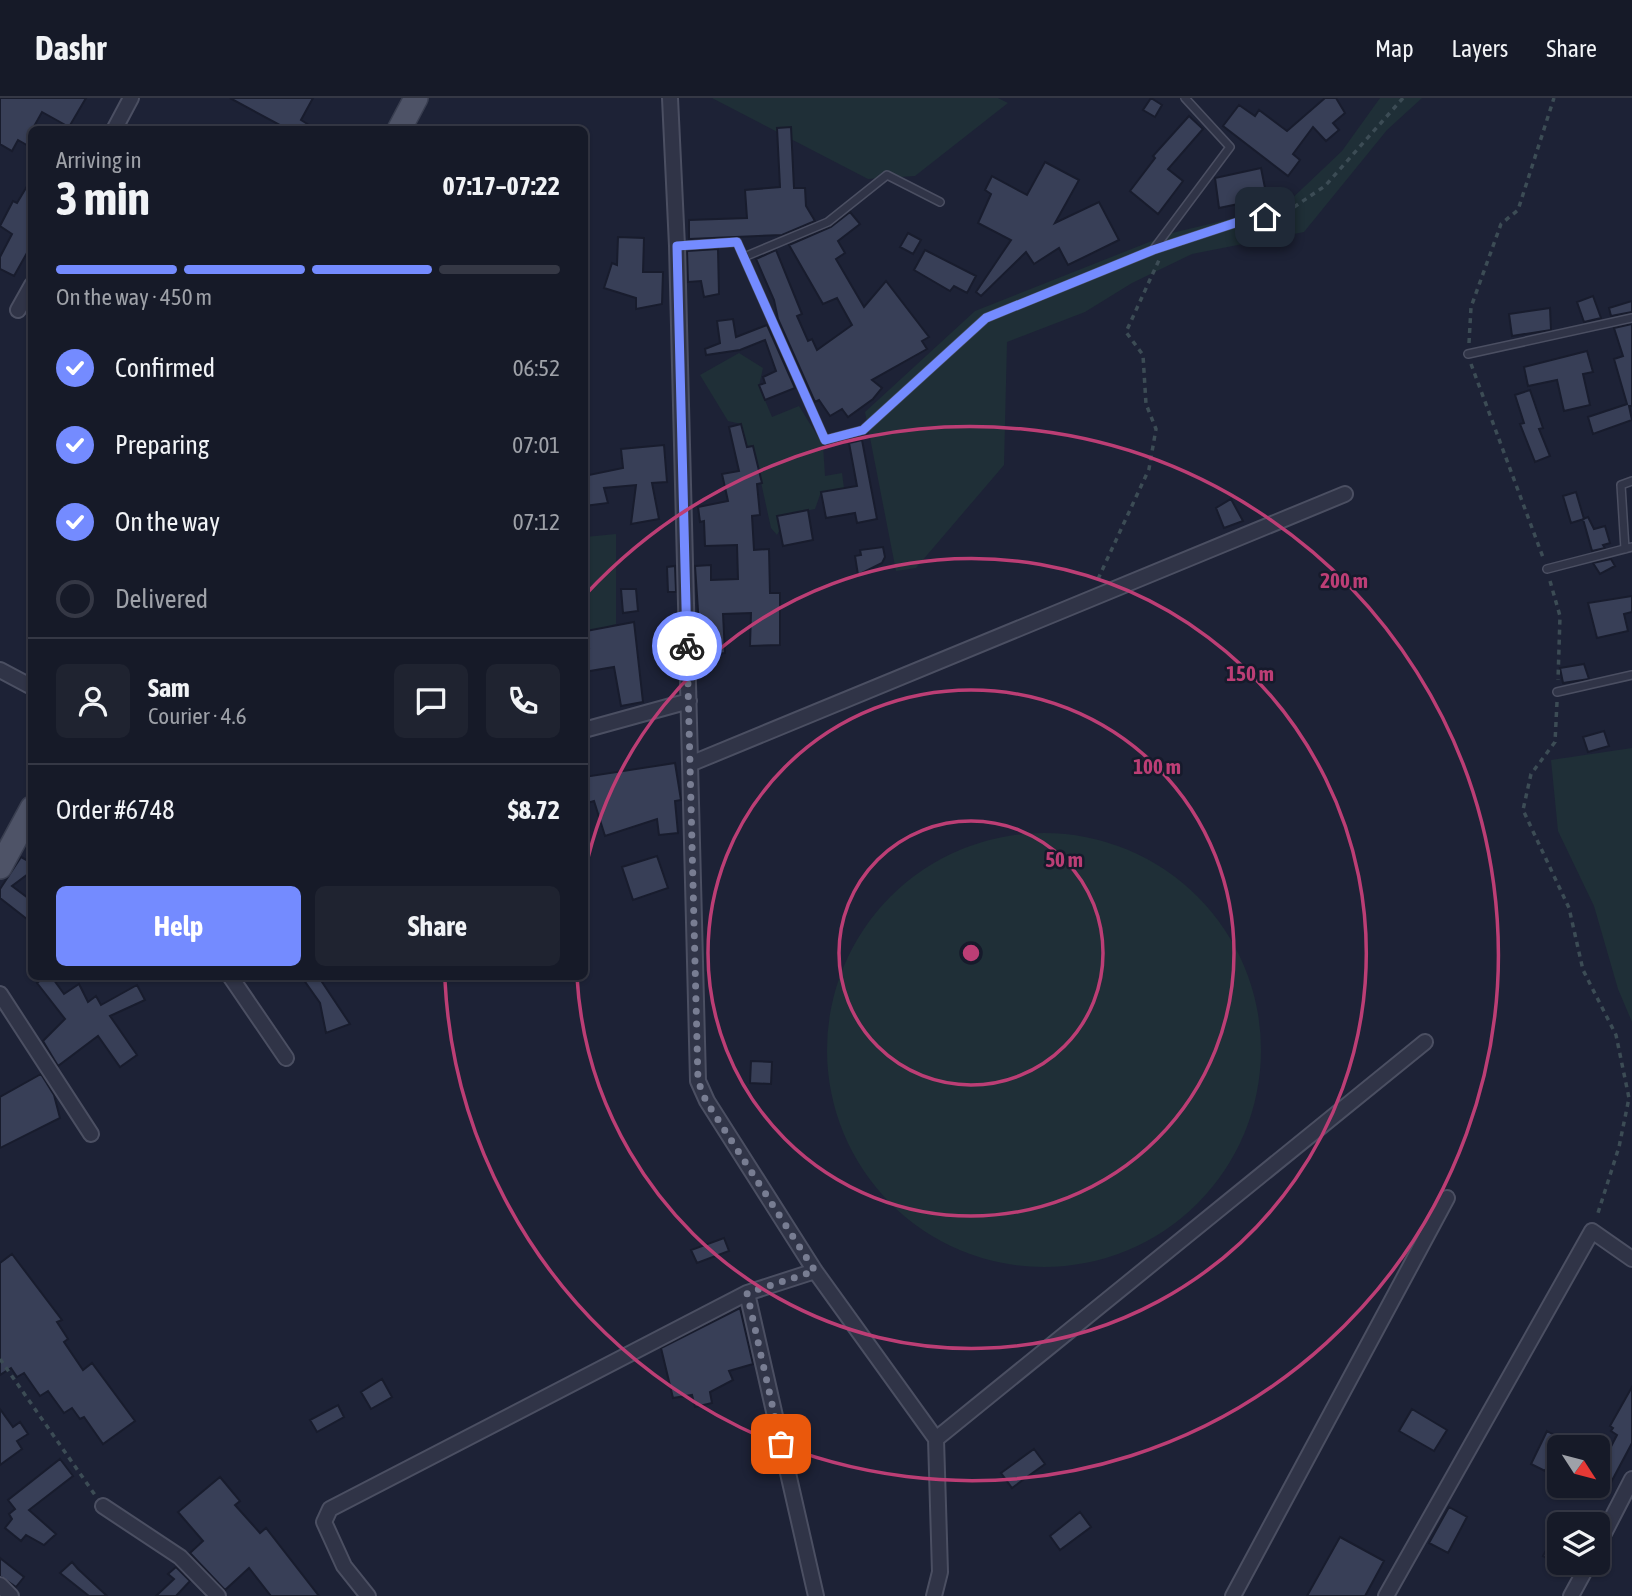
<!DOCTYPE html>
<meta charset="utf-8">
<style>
body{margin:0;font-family:"Asap Condensed",sans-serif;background:#1f2330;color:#f1f3f6;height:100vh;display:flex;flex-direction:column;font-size:26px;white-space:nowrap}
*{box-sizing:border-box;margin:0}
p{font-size:23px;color:#9ea1a8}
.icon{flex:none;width:38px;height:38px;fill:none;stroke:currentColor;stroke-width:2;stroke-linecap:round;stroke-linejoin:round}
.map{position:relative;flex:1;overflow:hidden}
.sheet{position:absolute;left:28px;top:28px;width:560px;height:854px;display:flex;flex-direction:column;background:#161a28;border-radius:10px;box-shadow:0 2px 5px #0004,0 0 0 2px #353845}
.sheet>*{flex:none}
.needle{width:46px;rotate:126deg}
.fabs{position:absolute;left:1547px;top:1337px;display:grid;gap:14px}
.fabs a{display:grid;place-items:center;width:63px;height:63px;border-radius:10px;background:#161a28;box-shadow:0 2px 5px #0004,0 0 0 2px #353845;font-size:35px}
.pin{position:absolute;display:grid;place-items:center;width:60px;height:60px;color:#fff;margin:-30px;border-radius:14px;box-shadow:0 4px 10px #0006}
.courier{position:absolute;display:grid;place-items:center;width:70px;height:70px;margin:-35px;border:5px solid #748bff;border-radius:50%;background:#fff;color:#222;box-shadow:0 2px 9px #0007}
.head em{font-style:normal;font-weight:700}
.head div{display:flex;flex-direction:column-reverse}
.head{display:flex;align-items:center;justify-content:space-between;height:119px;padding:0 28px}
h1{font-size:46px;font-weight:700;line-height:52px}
.bar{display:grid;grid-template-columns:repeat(4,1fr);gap:10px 7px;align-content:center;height:84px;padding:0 28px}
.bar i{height:9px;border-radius:5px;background:#353845}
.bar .selected{background:#748bff}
.bar p{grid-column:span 4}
.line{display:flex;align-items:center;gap:18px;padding:0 28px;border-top:2px solid #353845}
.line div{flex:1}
.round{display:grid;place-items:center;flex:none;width:74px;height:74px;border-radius:10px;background:#1f2330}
ol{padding:0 28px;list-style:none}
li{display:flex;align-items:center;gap:21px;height:77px}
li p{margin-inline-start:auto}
li .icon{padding:7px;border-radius:50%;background:#748bff;color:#fff;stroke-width:4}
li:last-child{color:#9ea1a8}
li i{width:38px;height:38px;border:4px solid #353845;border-radius:50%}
.button{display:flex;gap:14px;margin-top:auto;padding:14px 28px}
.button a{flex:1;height:80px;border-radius:10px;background:#748bff;color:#fff;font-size:28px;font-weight:700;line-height:80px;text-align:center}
.button a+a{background:#1f2330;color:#f1f3f6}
header{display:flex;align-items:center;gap:42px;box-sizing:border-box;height:98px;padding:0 35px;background:#161a28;border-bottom:2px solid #353845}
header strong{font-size:33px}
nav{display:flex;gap:38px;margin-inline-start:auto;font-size:24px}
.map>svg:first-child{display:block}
.green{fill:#1f2f37}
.building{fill:#383f57;stroke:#181c2d;stroke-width:2}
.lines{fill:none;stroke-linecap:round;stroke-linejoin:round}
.lane-casing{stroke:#4b4f62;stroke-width:10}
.street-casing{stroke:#4b4f62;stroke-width:18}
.primary-casing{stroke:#393e50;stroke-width:26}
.path{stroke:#3c4c55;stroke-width:3.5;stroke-dasharray:5 5;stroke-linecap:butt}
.lane{stroke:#303447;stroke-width:7}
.street{stroke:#303447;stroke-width:14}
.primary{stroke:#4e5367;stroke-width:23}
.done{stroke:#787d92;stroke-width:7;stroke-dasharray:0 12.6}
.route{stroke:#748bff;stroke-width:9}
.ring{fill:none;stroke:#bc3e75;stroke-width:3.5}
.centre{fill:#bc3e75;stroke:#161a2b;stroke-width:3.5}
.ring-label{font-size:21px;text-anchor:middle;font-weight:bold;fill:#bc3e75;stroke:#161a2b;stroke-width:5;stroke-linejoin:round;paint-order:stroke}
</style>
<header>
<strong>Dashr</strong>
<nav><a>Map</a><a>Layers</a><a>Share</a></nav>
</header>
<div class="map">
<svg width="1632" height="1498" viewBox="0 0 1632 1498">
<rect width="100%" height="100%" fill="#1d2236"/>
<path class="green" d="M712 0H998L1008 5 915 78 868 81Z
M1380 0H1422L1387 32 1304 134 1192 156 1132 185 1085 214 1007 244 1004 367 916 470 896 473 865 314 975 213 1172 135 1284 108 1342 53Z
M739 255 763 270 759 288 772 319 799 308 823 347 825 378 842 375 844 390 821 394 815 411 778 418 780 431 777 437 771 430 753 348 747 349 741 326 728 323 700 277Z
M616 436V526L585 535V439Z
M1632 650V924L1618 891 1594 808 1558 733 1551 662Z
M827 952a217 217 0 1 1 434 0a217 217 0 1 1-434 0Z"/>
<path class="building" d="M0 0H86L69 29 42 14 32 32V50L18 42 12 53 0 46Z
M230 0H313L301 22 317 32H289Z
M1151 0 1162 7 1155 19 1143 12Z
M1325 0H1336L1345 15 1333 25 1339 32 1326 43 1313 29 1293 56 1300 62 1288 78 1223 28 1239 7 1255 18 1259 12 1287 33Z
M1189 18 1203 31 1168 71 1183 83 1158 116 1130 93 1155 60 1153 58Z
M791 29 794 90H805L806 108 815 123 782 137 689 141V122L747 120 745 92 780 89 777 30Z
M1045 64 1079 82 1055 125 1099 104 1119 142 1068 167 1059 150 1034 166 1026 154 981 198 976 194 1011 142 978 125 991 96 985 92 992 78 1027 97Z
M1261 70 1267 100 1219 110 1215 80Z
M32 80V146L14 178 0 171V159L12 136 0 128 13 103 17 105Z
M850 114 860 126 838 143 845 155 836 161 864 209 886 183 929 239 922 243 927 251 872 282 882 290 873 301 848 319 842 311 830 318 819 302 815 304 778 221 774 202 756 161 776 152 802 216 797 218 808 243 812 241 817 252 852 227 837 200 823 206 789 147 831 129Z
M908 135 921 142 913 156 900 149Z
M618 139 644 140 643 174H663L662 206 636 211V200L604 190 612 165 617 167Z
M718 151 719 196 704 199 701 183 688 184 687 153Z
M925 152 976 178 967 195 954 188 950 193 914 172Z
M1593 198 1601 220 1584 224 1577 204Z
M1632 203V214L1611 218 1609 210Z
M1550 210 1551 232 1512 238 1509 216Z
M733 221 736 239 767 227 795 290 765 302 759 287 765 285 763 279 776 273 765 242 740 252 706 257 705 251 720 245 717 223Z
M1632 226V308H1629L1632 322 1593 336 1588 319 1627 306 1614 261 1623 258 1614 230Z
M1587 253 1593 274 1583 276 1590 307 1564 313 1557 282 1528 288 1524 269Z
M1530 292 1543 330 1539 331 1550 358 1535 364 1520 326 1524 325 1515 297Z
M741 326 747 349 753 348 762 385 757 386 760 417 752 418 754 452 769 451 770 495H780V547L750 548 751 515 723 516 725 555 701 557 695 468 711 467V482L738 481 737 447 705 448 704 423 700 424 698 409 728 403 722 376 739 373 729 329Z
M862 342 877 421 857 425 855 415 826 420 821 394 857 388 849 345Z
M664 347 667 384 652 385 659 421 631 426 636 387 604 390 608 405 584 408V378L623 370 621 351Z
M1576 394 1584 421 1571 425 1563 398Z
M1231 401 1243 423 1224 430 1216 410Z
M808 412 813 442 783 448 777 418Z
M1588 419 1594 431 1605 428 1610 445 1603 447 1605 450 1592 453 1583 421Z
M883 449 885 459 882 465 858 477 855 458 861 457 860 452Z
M1611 461 1615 468 1600 476 1593 465Z
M675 468 676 494H668L667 469Z
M621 491H636L638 513 623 515Z
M1632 498V514L1624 516 1628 533 1597 540 1588 505Z
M634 524 643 604 621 608 614 569 584 574V551L589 550 586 533Z
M1584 566 1589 581 1563 585 1560 570Z
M1604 633 1609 648 1588 654 1583 639Z
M675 665 681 702 675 703 678 735 659 737 657 721 605 738 594 703 584 706V679Z
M657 758 668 790 633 802 622 769Z
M21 759 32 765V773L12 788 32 803V825L0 800V791Z
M45 878H51L64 896 79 886 88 904 96 898 101 907 137 887 145 902 110 918 137 957 120 969 98 938 58 968 43 943 65 921 37 885Z
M301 878H318L350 926 326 935 320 905Z
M751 963 772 964 771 986 750 985Z
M41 976 54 997 60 1020 0 1050V999Z
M724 1140 729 1153 697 1165 691 1152Z
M12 1156 62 1222 57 1224 68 1241 64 1244 83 1272 92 1265 135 1323 103 1346 84 1319 80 1321 72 1310 64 1315 48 1293 40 1298 24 1275 17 1279 11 1270 0 1277V1165Z
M740 1210 753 1266 729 1273 733 1282 710 1294 712 1305 695 1309 692 1297 673 1300 661 1250Z
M382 1281 392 1299 371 1311 361 1294Z
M1632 1289V1345L1608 1390 1598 1384V1358L1604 1362 1617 1337 1611 1333 1613 1330 1610 1328Z
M338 1307 344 1319 317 1334 310 1322Z
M0 1311 13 1329 20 1324 28 1336 17 1343 22 1351 0 1367Z
M1412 1311 1447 1332 1434 1353 1399 1333Z
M1547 1333 1561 1341 1545 1373 1531 1366Z
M1034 1351 1045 1366 1012 1390 1001 1375Z
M60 1361 73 1378 29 1412 56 1436 44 1447 26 1437 21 1443 5 1430 12 1421 9 1416 15 1411 8 1402Z
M220 1379 240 1403 235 1407 260 1435 266 1430 319 1498H271L249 1470 225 1492 190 1455 203 1443 178 1414Z
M1449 1409 1467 1419 1448 1455 1429 1445Z
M1080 1414 1091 1429 1060 1452 1050 1438Z
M1559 1428V1466L1543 1458Z
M1340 1439 1384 1463 1365 1498H1307Z
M0 1460 24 1479 16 1489 0 1478Z
M72 1464 78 1471 107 1498H89L60 1475Z
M176 1469 190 1483 176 1498H156L174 1481 168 1476Z"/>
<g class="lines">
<g class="lane-casing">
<path id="lane" d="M677 148 737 144 825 342 863 332 986 220 1153 152 1244 122 1286 115
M1153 152 1230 49 1185 0
M744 159 828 124 887 77 940 104
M1468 256 1632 220
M1625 451 1621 387 1632 383
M1547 471 1632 449
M1557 594 1632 577"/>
</g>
<g class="street-casing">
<path id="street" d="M670 0 677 148 698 983 707 1003 815 1173 936 1341 940 1474 934 1498
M114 32 131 0
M18 212 32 187
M0 572 32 589
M584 632 689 603
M690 666 1345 396
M230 878 286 960
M0 896 91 1036
M747 1195 816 1498
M936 1341 1425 944
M103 1408 180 1459 218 1498
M1598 1447 1632 1381
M0 1487 11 1498
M368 1498 344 1468 324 1424 330 1411 747 1195 815 1173
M1233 1498 1447 1100
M1386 1498 1592 1133 1632 1161
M1571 1498 1589 1465"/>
</g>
<g class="primary-casing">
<path id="primary" d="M399 32 416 0
M0 769 32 710"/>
</g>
<path class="path" d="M1294 109 1325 88 1403 0
M1469 245 1471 209 1501 126 1518 112 1554 0
M1471 266 1544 462
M1098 481 1149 371 1156 331 1146 306 1143 257 1126 234 1159 162
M1550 483 1560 518 1558 582
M1557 604 1555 644 1531 676 1523 712 1569 810 1583 872 1616 937 1629 1000 1619 1049 1597 1118
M0 1261 95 1397"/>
<use href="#lane" class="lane"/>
<use href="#street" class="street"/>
<use href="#primary" class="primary"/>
</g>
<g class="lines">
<path class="done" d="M687 548 698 983 706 1003 815 1173 747 1195 781 1346"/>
<path class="route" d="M687 548 677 148 737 144 825 342 863 332 986 220 1153 152 1244 122 1265 119"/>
</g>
<g class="ring">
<circle cx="971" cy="855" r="132"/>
<circle cx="971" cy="855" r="263"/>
<path d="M585 773A395 395 0 1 1 577 879"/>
<path d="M586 496A527 527 0 1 1 445 883"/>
</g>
<circle cx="971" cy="855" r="10" class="centre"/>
<g class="ring-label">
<text x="1344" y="490">200 m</text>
<text x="1250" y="583">150 m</text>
<text x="1157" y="676">100 m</text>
<text x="1064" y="769">50 m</text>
</g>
</svg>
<div class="fabs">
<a><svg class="needle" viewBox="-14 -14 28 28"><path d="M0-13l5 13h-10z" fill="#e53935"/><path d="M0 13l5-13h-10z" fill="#9ea1a8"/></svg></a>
<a><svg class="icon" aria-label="layers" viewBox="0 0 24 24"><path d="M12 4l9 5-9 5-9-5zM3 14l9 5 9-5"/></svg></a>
</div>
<div class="pin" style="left:781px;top:1346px;background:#ea580c"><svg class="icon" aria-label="bag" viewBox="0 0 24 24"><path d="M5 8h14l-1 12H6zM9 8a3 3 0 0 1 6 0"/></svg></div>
<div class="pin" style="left:1265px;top:119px;background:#1f2937"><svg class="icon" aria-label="home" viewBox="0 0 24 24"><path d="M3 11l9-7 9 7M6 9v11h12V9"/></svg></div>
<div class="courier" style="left:687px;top:548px"><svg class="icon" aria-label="bike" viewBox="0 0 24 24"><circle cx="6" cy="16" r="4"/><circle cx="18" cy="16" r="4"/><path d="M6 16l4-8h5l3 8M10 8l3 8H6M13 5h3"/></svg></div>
<section class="sheet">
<div class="head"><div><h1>3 min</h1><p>Arriving in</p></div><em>07:17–07:22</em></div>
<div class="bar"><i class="selected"></i><i class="selected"></i><i class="selected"></i><i></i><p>On the way · 450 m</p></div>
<ol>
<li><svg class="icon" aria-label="check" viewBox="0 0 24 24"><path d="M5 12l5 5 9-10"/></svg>Confirmed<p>06:52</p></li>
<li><svg class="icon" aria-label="check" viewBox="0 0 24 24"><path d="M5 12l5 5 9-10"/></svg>Preparing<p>07:01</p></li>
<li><svg class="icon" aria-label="check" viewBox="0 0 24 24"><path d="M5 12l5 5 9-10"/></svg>On the way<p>07:12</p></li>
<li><i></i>Delivered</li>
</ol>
<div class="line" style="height:126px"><a class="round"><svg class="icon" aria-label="person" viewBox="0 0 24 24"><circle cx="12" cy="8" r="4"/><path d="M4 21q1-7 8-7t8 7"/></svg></a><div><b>Sam</b><p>Courier · 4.6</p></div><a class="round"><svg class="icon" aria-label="chat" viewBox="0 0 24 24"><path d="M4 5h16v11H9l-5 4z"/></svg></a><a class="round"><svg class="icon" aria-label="phone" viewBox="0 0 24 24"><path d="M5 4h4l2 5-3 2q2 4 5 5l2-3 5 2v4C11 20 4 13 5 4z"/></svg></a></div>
<div class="line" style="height:91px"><div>Order #6748</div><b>$8.72</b></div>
<div class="button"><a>Help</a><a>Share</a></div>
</section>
</div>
